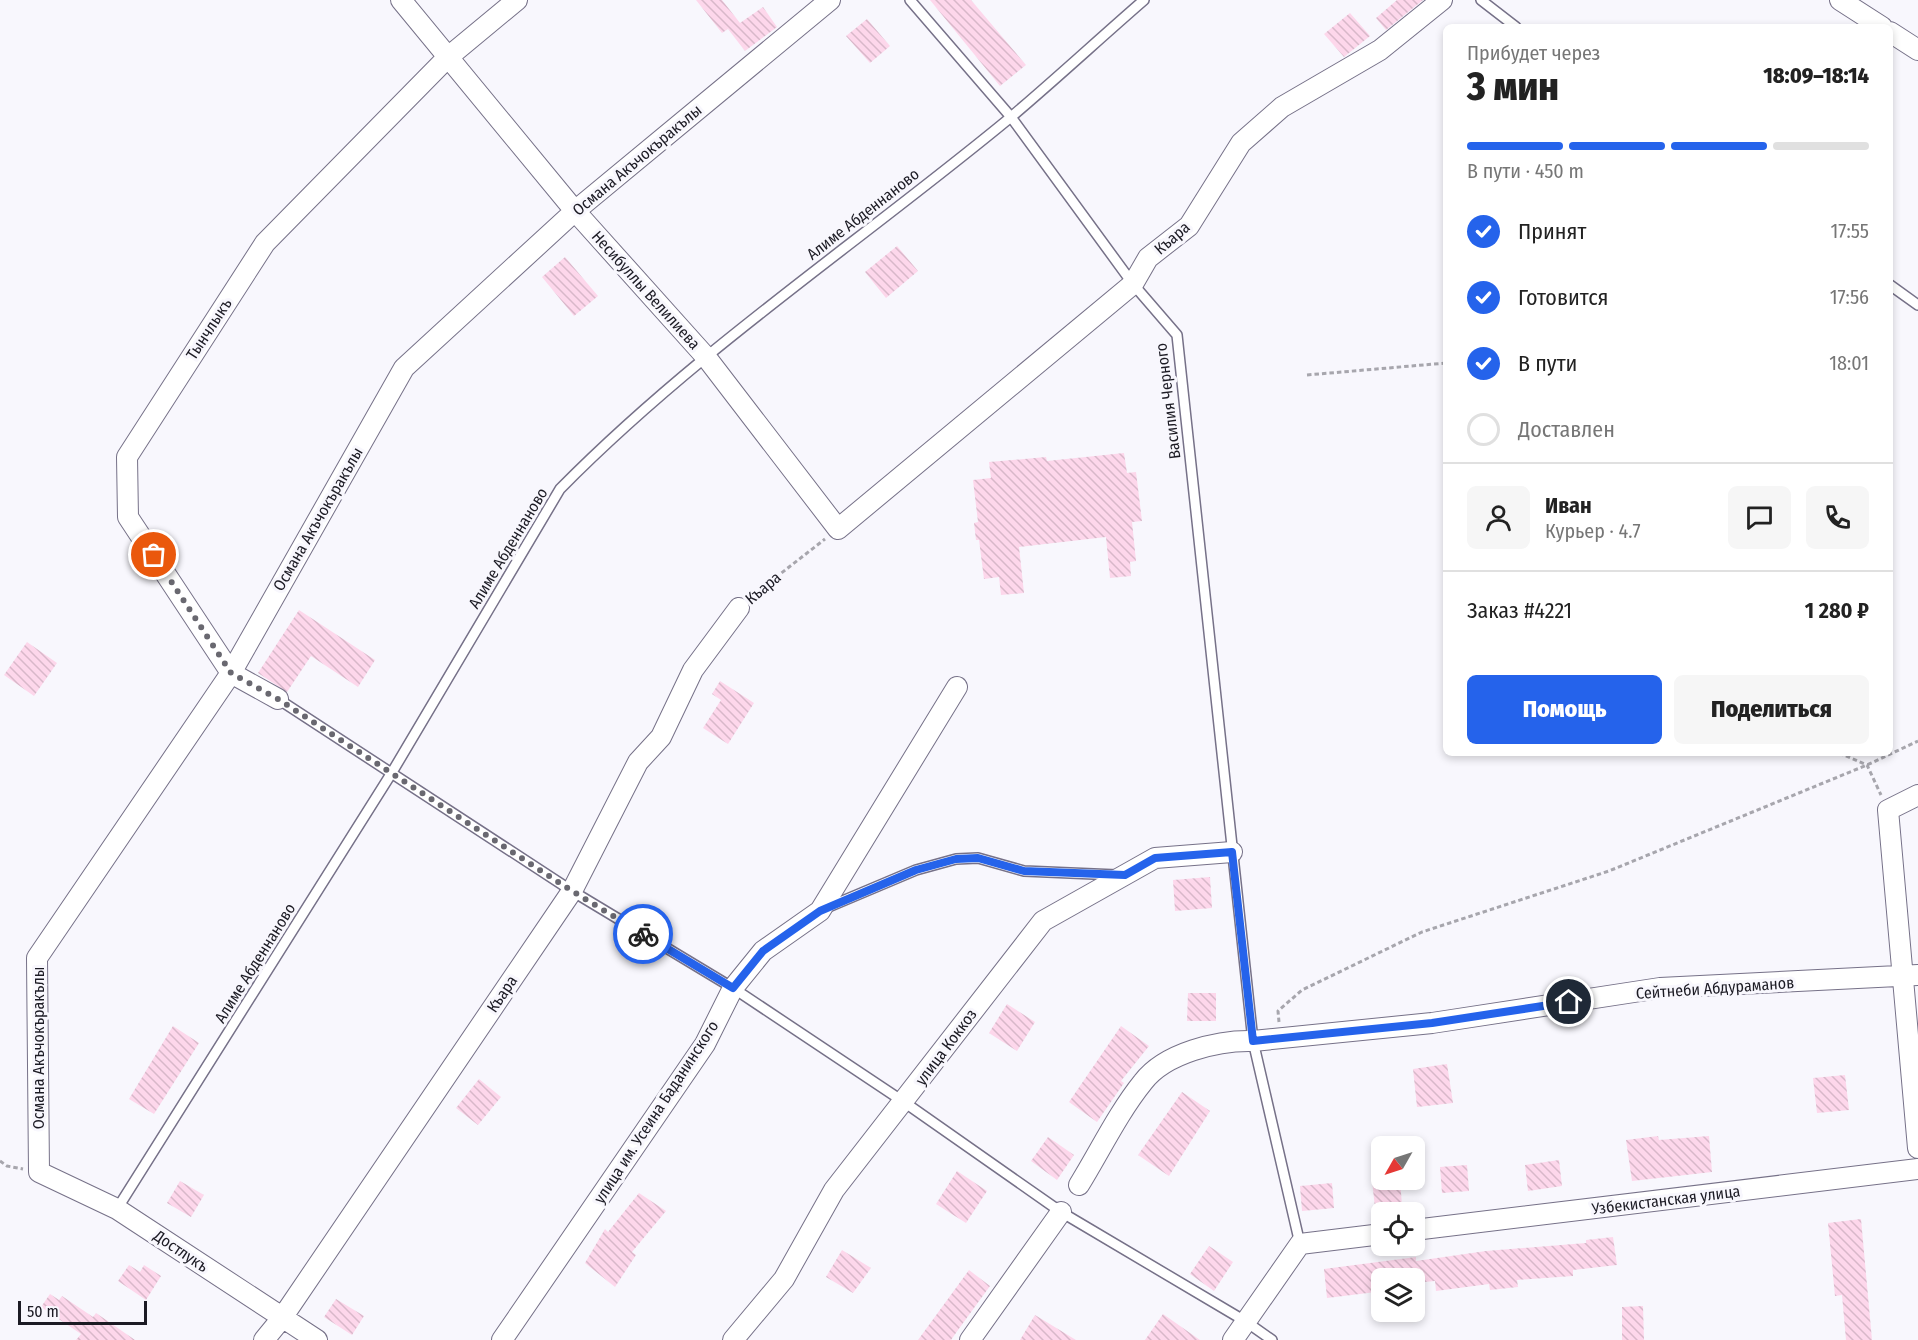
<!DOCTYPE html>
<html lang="ru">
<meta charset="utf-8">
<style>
body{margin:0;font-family:"Fira Sans Condensed",sans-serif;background:#f6f6f6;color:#222;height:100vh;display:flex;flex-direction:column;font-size:22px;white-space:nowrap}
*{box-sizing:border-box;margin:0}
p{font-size:20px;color:#767676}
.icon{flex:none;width:33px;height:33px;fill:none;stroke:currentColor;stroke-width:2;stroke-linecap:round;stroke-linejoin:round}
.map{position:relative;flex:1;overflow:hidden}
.sheet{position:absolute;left:1443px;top:24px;width:450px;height:732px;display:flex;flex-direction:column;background:#fff;border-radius:9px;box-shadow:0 3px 9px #0003}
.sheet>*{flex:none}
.needle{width:39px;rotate:231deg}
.tools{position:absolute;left:1371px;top:1136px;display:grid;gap:12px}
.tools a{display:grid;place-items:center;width:54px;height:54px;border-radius:9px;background:#fff;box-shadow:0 3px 9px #0003;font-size:30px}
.scale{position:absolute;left:18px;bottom:15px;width:129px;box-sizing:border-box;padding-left:6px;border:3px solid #1c1b24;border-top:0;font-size:16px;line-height:21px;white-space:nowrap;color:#1c1b24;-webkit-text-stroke:4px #f8f7fd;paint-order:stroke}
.pin{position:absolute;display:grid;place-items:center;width:51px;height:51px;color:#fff;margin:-26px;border:3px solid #fff;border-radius:50%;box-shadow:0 2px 6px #0007}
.courier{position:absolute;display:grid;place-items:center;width:60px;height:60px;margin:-30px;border:4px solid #2563eb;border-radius:50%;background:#fff;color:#222;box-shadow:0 2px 8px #0007}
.overview em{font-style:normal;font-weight:800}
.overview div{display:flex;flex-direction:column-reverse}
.overview{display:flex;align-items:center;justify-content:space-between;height:102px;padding:0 24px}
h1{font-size:39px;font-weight:800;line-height:45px}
.bar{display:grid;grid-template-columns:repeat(4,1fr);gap:9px 6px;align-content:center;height:72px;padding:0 24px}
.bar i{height:8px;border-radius:4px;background:#e0e0e0}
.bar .on{background:#2563eb}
.bar p{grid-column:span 4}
.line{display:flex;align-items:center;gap:15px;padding:0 24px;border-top:2px solid #e0e0e0}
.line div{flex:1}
.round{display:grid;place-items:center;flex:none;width:63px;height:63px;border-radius:9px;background:#f6f6f6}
ol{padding:0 24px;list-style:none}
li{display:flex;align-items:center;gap:18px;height:66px}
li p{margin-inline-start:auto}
li .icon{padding:6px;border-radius:50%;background:#2563eb;color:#fff;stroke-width:4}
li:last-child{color:#767676}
li i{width:33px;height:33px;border:3px solid #e0e0e0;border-radius:50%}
.primary-button{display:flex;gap:12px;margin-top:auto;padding:12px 24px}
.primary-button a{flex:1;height:69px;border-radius:9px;background:#2563eb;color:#fff;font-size:24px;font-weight:800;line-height:69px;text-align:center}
.primary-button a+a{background:#f6f6f6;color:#222}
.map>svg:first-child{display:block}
.building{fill:url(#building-back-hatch)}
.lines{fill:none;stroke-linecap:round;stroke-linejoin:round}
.service-casing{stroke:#767188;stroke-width:12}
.minor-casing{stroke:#767188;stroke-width:22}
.path{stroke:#a7a6ad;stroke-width:3;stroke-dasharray:4.5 3;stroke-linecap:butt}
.service{stroke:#fff;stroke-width:9}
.minor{stroke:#fff;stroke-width:20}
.done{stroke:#696870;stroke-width:6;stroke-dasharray:0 10.8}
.route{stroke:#2563eb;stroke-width:8}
.labels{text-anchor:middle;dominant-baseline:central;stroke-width:6;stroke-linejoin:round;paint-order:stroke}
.street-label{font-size:16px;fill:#1c1b24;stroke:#f8f7fd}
</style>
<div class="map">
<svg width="1918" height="1340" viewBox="0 0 1918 1340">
<defs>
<pattern id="building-back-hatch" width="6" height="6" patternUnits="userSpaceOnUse" patternTransform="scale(1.5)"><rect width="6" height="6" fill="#fdd7eb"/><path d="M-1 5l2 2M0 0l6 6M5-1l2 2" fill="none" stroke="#d8b8c9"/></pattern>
</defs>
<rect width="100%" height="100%" fill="#f8f7fd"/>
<path class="building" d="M696 0H722L740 23 763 7 777 27 745 51 728 29 722 33Z
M930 0H971L1026 65 1000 86Z
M1397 0H1423L1386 30 1376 18Z
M1350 13 1370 36 1344 57 1324 34Z
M867 19 890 46 870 63 846 36Z
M897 246 918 271 886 298 865 272Z
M565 257 598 296 574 316 542 277Z
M1124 453 1127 473 1136 472 1142 521 1132 522 1136 561 1130 562 1131 576 1110 578 1106 537 1019 547 1024 593 1001 595 999 577 984 579 979 540H976L974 523 978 522 973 480 991 478 989 462 1046 457 1047 461Z
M299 610 375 660 358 687 311 656 287 692 258 673Z
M27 642 57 663 34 696 4 675Z
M720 681 754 703 728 744 703 728 721 700 712 694Z
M1210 877 1212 908 1175 911 1173 880Z
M1188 993H1216V1021H1187Z
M1007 1004 1035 1022 1017 1051 989 1033Z
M173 1026 199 1043 154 1114 129 1099Z
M1121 1026 1149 1046 1121 1081 1124 1083 1097 1122 1069 1102Z
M1447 1064 1453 1103 1417 1107 1413 1069Z
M1845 1075 1849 1110 1817 1113 1813 1078Z
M479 1079 501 1097 478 1125 456 1108Z
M1182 1092 1210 1111 1169 1176 1138 1155Z
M1658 1136 1659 1140 1709 1136 1712 1172 1632 1181 1626 1140Z
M1048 1137 1074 1155 1057 1180 1031 1161Z
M1559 1160 1562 1186 1528 1191 1525 1165Z
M1467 1165 1469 1191 1442 1193 1440 1167Z
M957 1171 987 1191 966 1223 936 1204Z
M1400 1179 1402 1206 1375 1208 1372 1180Z
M180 1181 204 1195 191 1217 167 1203Z
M1332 1183 1334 1208 1302 1211 1300 1186Z
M639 1193 666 1211 632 1252 636 1255 615 1287 585 1263 605 1229 608 1232Z
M1861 1219 1872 1340H1846L1842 1295 1835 1296 1828 1223Z
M1613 1237 1617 1265 1573 1270V1276L1517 1280 1518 1287 1490 1290 1489 1284 1436 1291 1435 1281 1414 1283V1278H1375L1376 1292 1327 1298 1324 1269 1416 1257V1261L1486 1251 1586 1243V1240Z
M1209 1246 1233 1262 1214 1291 1190 1274Z
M842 1250 871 1268 853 1293 826 1277Z
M129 1265 140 1272 144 1265 161 1276 146 1300 118 1281Z
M969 1270 990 1286 958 1330 951 1340H918Z
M50 1294 59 1300 62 1296 93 1317 96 1313 135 1340H76L81 1334 41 1307Z
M336 1299 364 1316 352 1335 324 1317Z
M1643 1306 1644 1340H1622V1307Z
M1163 1314 1200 1340H1145Z
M1035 1315 1076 1340H1020Z"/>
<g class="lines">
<g class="service-casing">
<path id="service" d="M910 0 1011 117 1133 284 1177 335 1253 1041 1300 1244
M1481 0 1516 27
M1890 285 1918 305
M278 699 572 891 733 988 904 1102 1061 1212 1245 1321 1272 1340
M826 908 916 870 956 859 978 858 1024 871 1117 875
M117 1209 391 774 560 489C697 350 861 241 1011 117 1056 79 1099 39 1144 0"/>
</g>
<g class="minor-casing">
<path id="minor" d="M401 0 575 211 706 357 838 529 1133 284 1148 258 1189 226 1241 143 1282 107 1380 50 1442 0
M1840 0 1882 27
M1890 32 1918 50
M278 699 231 673 128 517 127 457 265 243 447 58 517 0
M1918 795 1888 810 1918 1148
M1079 1185C1100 1151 1118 1113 1143 1082 1165 1053 1218 1040 1253 1041L1432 1023 1660 988 1918 975
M1414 1230 1918 1169
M264 1340 282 1318 572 891 638 762 661 737 693 670 739 608
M317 1340 117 1209 39 1172 37 958 231 673 404 368 575 211 830 0
M502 1340 705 1044 733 988 763 951 820 911 957 687
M733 1340 784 1279 834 1190 1043 921 1155 858 1232 852
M970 1340 1061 1212
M1233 1340 1300 1244 1382 1234"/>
</g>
<path class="path" d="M1307 375 1446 363
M752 596 825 539
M1839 753 1867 765 1881 795
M1279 1022 1278 1011 1302 990 1422 932 1609 871 1867 765 1918 741
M0 1161 7 1166 23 1169"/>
<use href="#service" class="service"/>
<use href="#minor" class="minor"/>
</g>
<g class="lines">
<path class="done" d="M154 555 231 673 278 699 572 891 643 934"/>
<path class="route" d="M643 934 733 988 763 951 820 911 916 870 956 859 978 858 1024 871 1125 875 1155 858 1232 852 1253 1041 1432 1023 1569 1002"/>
</g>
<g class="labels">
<g class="street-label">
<text transform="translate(637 160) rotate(-40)">Османа Акъчокъракълы</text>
<text transform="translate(863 214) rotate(-38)">Алиме Абденнаново</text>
<text transform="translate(1172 238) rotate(-41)">Къара</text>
<text transform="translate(646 290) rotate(48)">Несибуллы Велилиева</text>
<text transform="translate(209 329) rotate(-57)">Тынчлыкъ</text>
<text transform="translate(1168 401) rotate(-97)">Василия Черного</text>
<text transform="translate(318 519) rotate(-60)">Османа Акъчокъракълы</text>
<text transform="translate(508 548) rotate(-59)">Алиме Абденнаново</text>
<text transform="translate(763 588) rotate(-40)">Къара</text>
<text transform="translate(255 963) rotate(-58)">Алиме Абденнаново</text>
<text transform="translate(1715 988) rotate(-4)">Сейтнеби Абдураманов</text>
<text transform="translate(502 994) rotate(-56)">Къара</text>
<text transform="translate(946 1047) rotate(-53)">улица Коккоз</text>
<text transform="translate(38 1048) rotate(-90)">Османа Акъчокъракълы</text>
<text transform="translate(656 1112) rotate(-57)">улица им. Усеина Баданинского</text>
<text transform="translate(1666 1200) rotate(-7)">Узбекистанская улица</text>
<text transform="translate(181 1251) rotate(34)">Достлукъ</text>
</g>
</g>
</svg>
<div class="tools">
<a><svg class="needle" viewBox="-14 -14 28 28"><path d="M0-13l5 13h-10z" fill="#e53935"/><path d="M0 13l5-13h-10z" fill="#767676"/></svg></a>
<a><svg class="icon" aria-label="locate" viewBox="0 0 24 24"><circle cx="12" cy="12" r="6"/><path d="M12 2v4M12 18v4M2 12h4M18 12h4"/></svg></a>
<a><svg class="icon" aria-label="layers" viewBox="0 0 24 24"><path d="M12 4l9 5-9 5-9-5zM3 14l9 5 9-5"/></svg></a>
</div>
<div class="scale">50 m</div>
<div class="pin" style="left:154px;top:555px;background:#ea580c"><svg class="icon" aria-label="bag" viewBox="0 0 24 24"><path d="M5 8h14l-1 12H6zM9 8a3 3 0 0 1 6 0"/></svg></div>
<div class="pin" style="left:1569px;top:1002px;background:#1f2937"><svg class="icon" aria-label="home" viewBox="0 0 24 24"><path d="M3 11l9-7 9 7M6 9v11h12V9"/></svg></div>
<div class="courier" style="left:643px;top:934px"><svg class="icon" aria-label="bike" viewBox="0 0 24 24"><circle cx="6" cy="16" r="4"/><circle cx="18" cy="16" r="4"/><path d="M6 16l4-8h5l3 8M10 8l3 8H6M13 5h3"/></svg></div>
<section class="sheet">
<div class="overview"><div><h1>3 мин</h1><p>Прибудет через</p></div><em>18:09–18:14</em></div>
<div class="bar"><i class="on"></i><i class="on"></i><i class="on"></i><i></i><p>В пути · 450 m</p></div>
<ol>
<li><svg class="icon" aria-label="check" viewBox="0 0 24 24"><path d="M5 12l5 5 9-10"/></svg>Принят<p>17:55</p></li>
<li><svg class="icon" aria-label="check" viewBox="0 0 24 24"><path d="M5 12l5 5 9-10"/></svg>Готовится<p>17:56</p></li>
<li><svg class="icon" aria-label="check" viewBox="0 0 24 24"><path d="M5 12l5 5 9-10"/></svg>В пути<p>18:01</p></li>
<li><i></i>Доставлен</li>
</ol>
<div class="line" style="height:108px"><a class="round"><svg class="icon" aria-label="person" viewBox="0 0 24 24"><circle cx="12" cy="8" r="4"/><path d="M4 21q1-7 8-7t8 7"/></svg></a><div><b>Иван</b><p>Курьер · 4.7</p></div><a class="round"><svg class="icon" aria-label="chat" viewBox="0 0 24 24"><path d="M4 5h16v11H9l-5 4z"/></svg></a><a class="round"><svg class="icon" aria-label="phone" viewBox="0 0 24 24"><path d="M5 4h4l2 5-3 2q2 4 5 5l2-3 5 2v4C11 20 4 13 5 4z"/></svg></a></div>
<div class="line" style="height:78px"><div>Заказ #4221</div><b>1 280 ₽</b></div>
<div class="primary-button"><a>Помощь</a><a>Поделиться</a></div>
</section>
</div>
